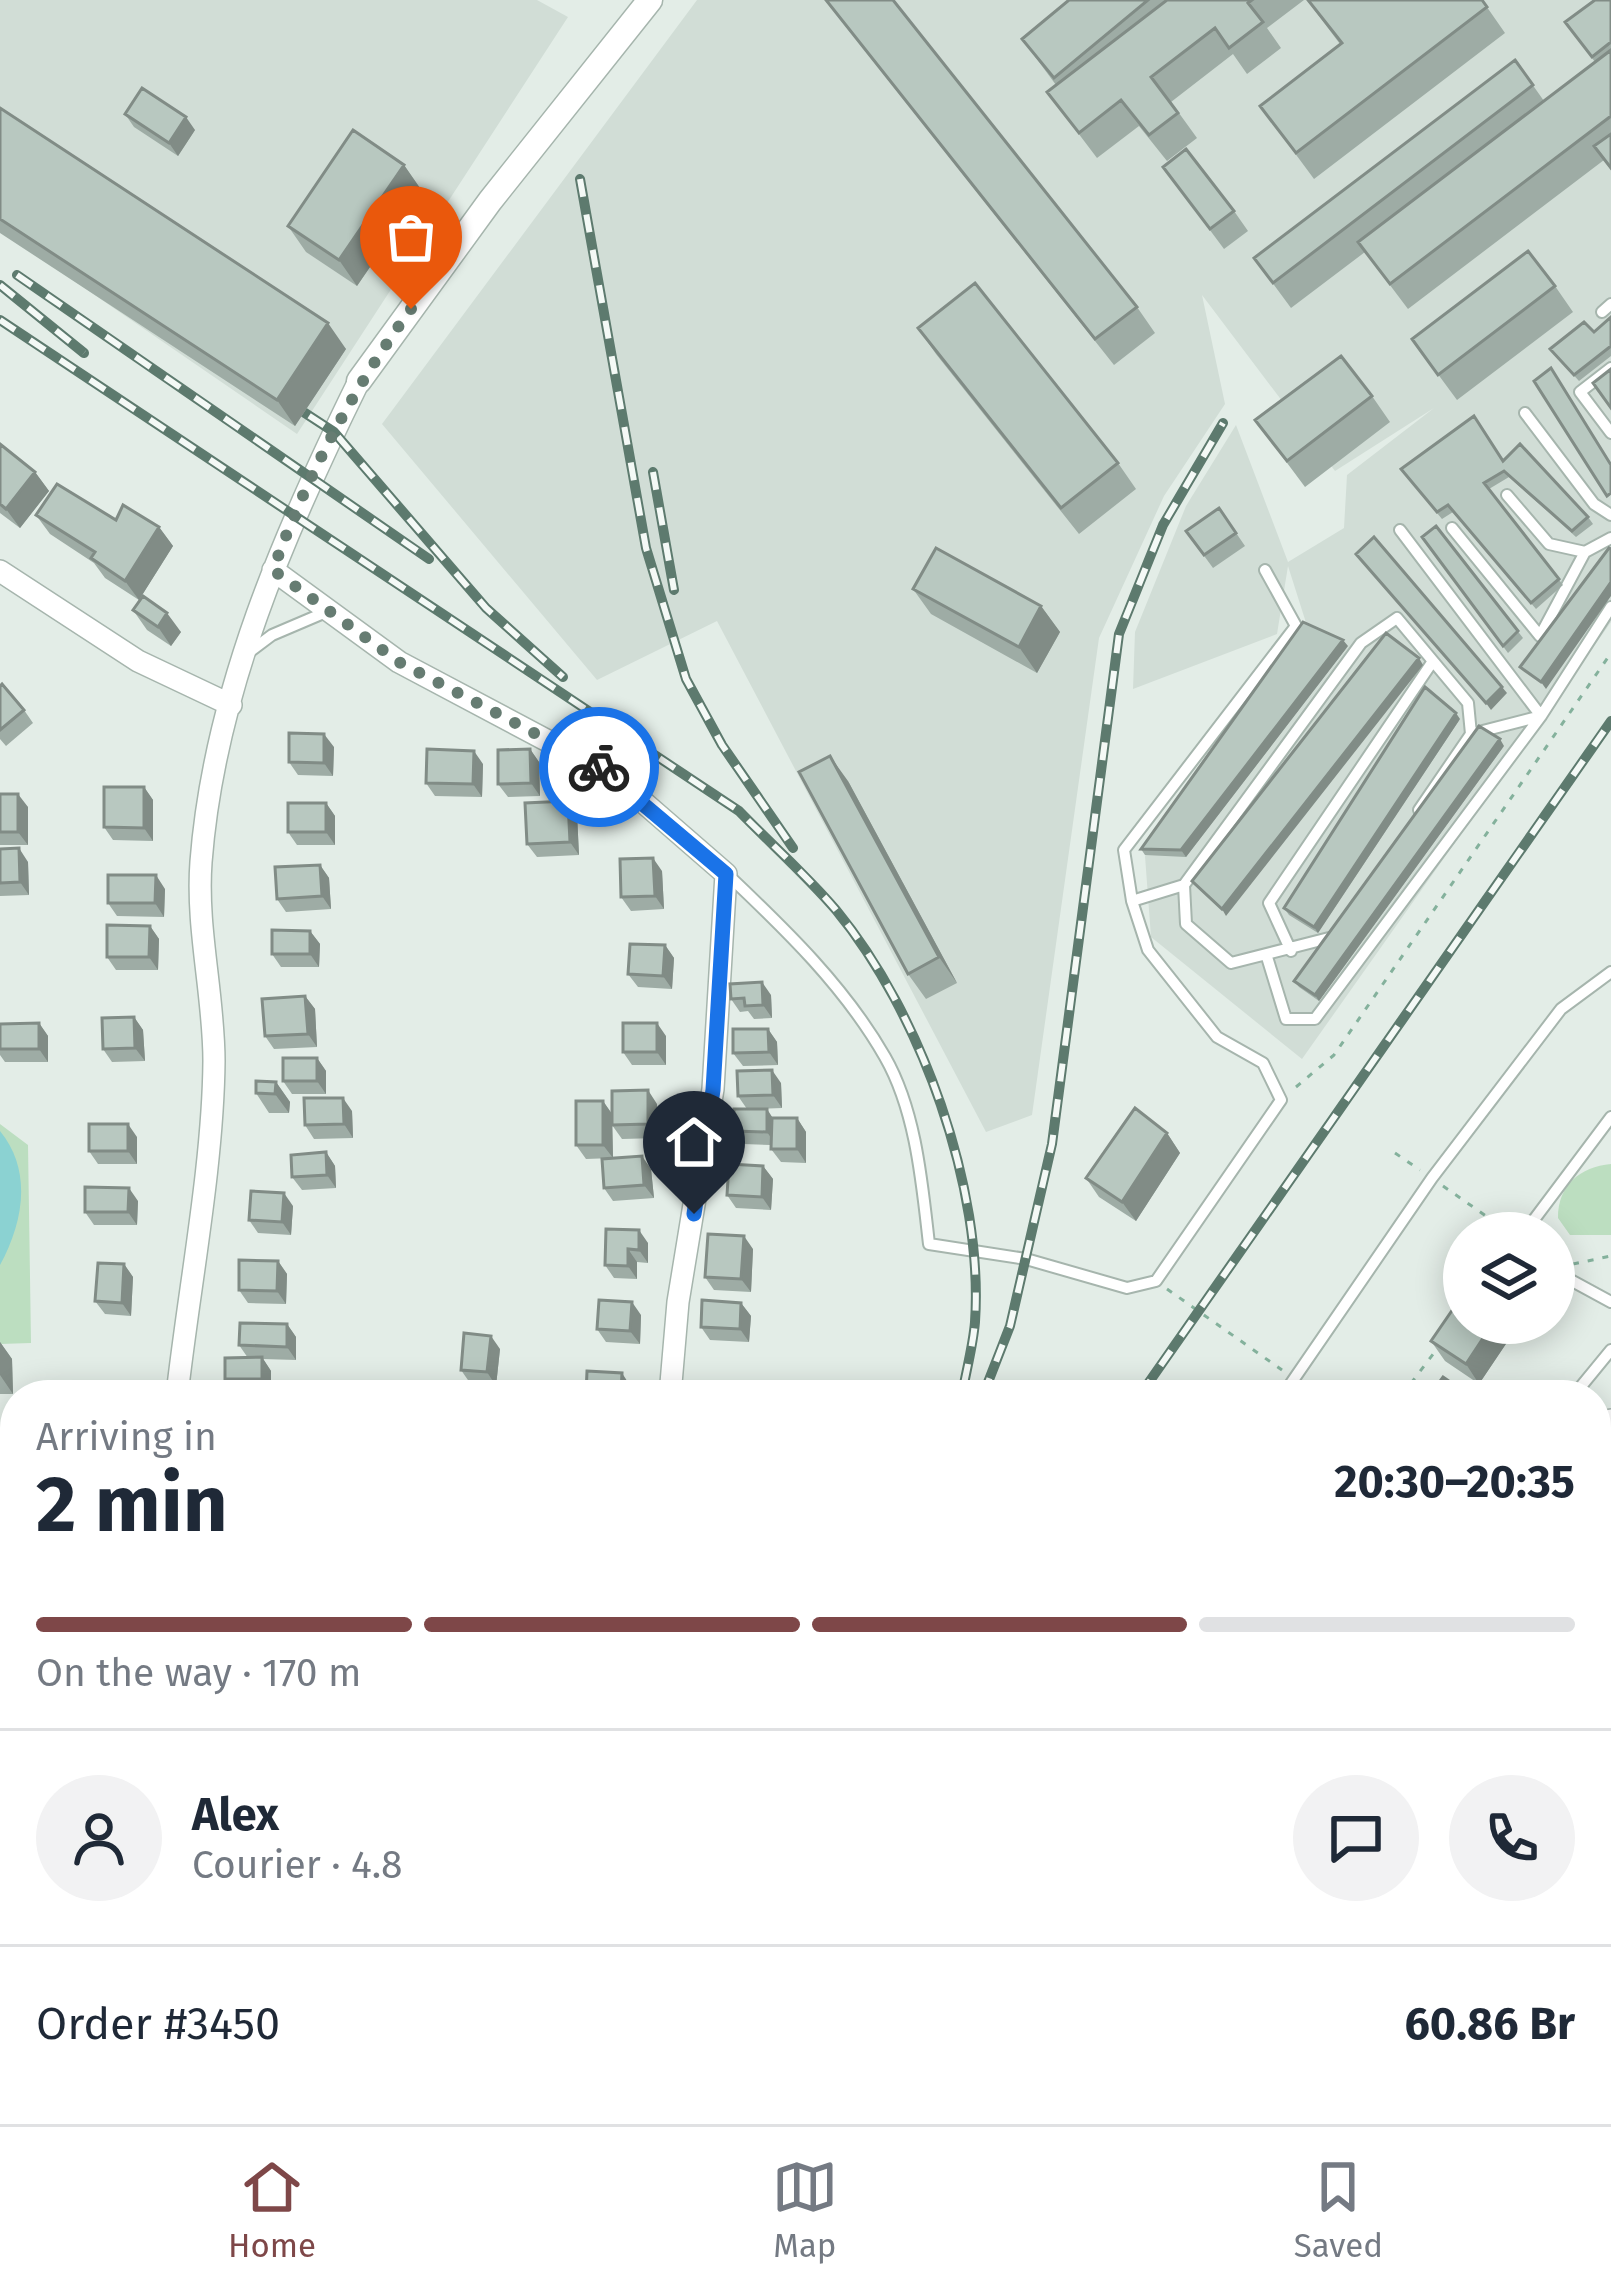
<!DOCTYPE html>
<meta charset="utf-8">
<style>
body{margin:0;font-family:"Fira Sans",sans-serif;background:#f2f2f3;color:#1f2937;height:100vh;display:flex;flex-direction:column;font-size:45px;white-space:nowrap}
*{box-sizing:border-box;margin:0}
p{font-size:39px;color:#747a83}
.icon{flex:none;width:66px;height:66px;fill:none;stroke:currentColor;stroke-width:2;stroke-linecap:round;stroke-linejoin:round}
.map{position:relative;flex:1;overflow:hidden}
.side{position:absolute;left:0px;top:1380px;width:1611px;height:744px;display:flex;flex-direction:column;background:#fff;border-radius:48px 48px 0 0;box-shadow:0 6px 30px #0003}
.side>*{flex:none}
.tools{position:absolute;left:1443px;top:1212px;display:grid;gap:24px}
.tools a{display:grid;place-items:center;width:132px;height:132px;border-radius:50%;background:#fff;box-shadow:0 6px 30px #0003;font-size:60px}
.pin{position:absolute;display:grid;place-items:center;width:102px;height:102px;color:#fff;margin:-123px -51px;border-radius:50% 50% 50% 0;rotate:-45deg;box-shadow:0 0 12px #0007}
.pin .icon{rotate:45deg}
.courier{position:absolute;display:grid;place-items:center;width:120px;height:120px;margin:-60px;border:9px solid #1a73e8;border-radius:50%;background:#fff;color:#222;box-shadow:0 3px 15px #0007}
.headline em{font-style:normal;font-weight:700}
.headline div{display:flex;flex-direction:column-reverse}
.headline{display:flex;align-items:center;justify-content:space-between;height:204px;padding:0 36px}
h1{font-size:78px;font-weight:700;line-height:90px}
.bar{display:grid;grid-template-columns:repeat(4,1fr);gap:18px 12px;align-content:center;height:144px;padding:0 36px}
.bar i{height:15px;border-radius:9px;background:#e0e1e3}
.bar .active{background:#7e4748}
.bar p{grid-column:span 4}
.line{display:flex;align-items:center;gap:30px;padding:0 36px;border-top:3px solid #e0e1e3}
.line div{flex:1}
.round{display:grid;place-items:center;flex:none;width:126px;height:126px;border-radius:63px;background:#f2f2f3}
.tabs{display:flex;justify-content:space-around;align-items:center;height:168px;border-top:3px solid #e0e1e3;background:#fff;font-size:33px;color:#747a83}
.tabs a{display:grid;justify-items:center;gap:6px}
.tabs .active{color:#7e4748}
.map>svg:first-child{display:block}
.built{fill:#d1ddd6}
.green{fill:#bcdec0}
.water{fill:#8bd2d2}
.lines{fill:none;stroke-linecap:round;stroke-linejoin:round}
.service-casing{stroke:#a6b5ad;stroke-width:14}
.minor-casing{stroke:#a6b5ad;stroke-width:24}
.tertiary-casing{stroke:#a6b5ad;stroke-width:27}
.path{stroke:#84b19c;stroke-width:3;stroke-dasharray:6 9;stroke-linecap:butt}
.service{stroke:#fff;stroke-width:10}
.minor{stroke:#fff;stroke-width:21}
.tertiary{stroke:#fff;stroke-width:24}
.rail-casing{stroke:#5d7a6e;stroke-width:10}
.rail{stroke:#f4f9f6;stroke-width:6;stroke-dasharray:18;stroke-linecap:butt}
.wall{fill:#9eaca5}
.shaded-wall{fill:#818c86}
.building{fill:#b8c8c0;stroke:#818c86;stroke-width:3}
.done{stroke:#667c72;stroke-width:12;stroke-dasharray:0 21.6}
.route{stroke:#1a73e8;stroke-width:15}
</style>
<div class="map">
<svg width="1611" height="2124" viewBox="0 0 1611 2124">
<rect width="100%" height="100%" fill="#e3ede7"/>
<path class="built" d="M0 0H537L568 17 297 434 0 230Z
M697 0H1611V622L1302 1059 1151 937 1145 856 1308 629 1288 566 1277 634 1133 689 1135 632 1186 506 1236 425 1288 562 1344 528 1347 475 1434 408 1335 471 1202 295 1225 404 1164 496 1099 638 1032 1115 986 1132 717 621 597 680 382 424Z"/>
<path class="green" d="M0 1124 28 1145 31 1343 0 1344Z
M1611 1164V1235H1570L1558 1218C1558 1185 1580 1167 1611 1164Z
M1611 1452V2124H1491L1494 2109H1596V1476Z
M878 2109H1386L1391 2124H867Z"/>
<path class="water" d="M0 1131C33 1171 23 1223 0 1265Z
M1611 1956V2090L1596 2082V1994Z"/>
<g class="lines">
<g class="service-casing">
<path id="service" d="M1602 312 1611 304
M1611 368 1580 392 1611 433
M1525 413 1594 504 1611 515
M1507 495 1549 544 1585 552
M1452 528 1540 636 1585 552 1611 538
M1400 530 1541 716
M248 653 272 635 326 612
M1419 810 1471 734 1541 716
M729 876C786 930 845 987 885 1057 916 1111 922 1183 929 1244L1026 1259 1127 1288 1156 1281 1281 1100 1263 1063 1217 1037 1148 950 1132 901 1124 850 1296 626 1265 570
M1184 885 1186 924 1231 963 1329 938
M1132 901 1184 885 1361 643 1397 618 1468 703 1471 734
M1291 951 1269 903 1433 661
M1267 957 1286 1019H1315L1541 716 1611 607
M1524 1233 1611 1117
M1554 1271 1611 1302
M1283 1395 1432 1178 1561 1009 1611 972
M1574 1395 1611 1350"/>
</g>
<g class="minor-casing">
<path id="minor" d="M273 570 399 662 612 775 726 874 713 1089 678 1302 670 1395
M0 571 138 661 231 705
M177 1395C189 1288 213 1167 214 1061 214 995 196 928 201 862 214 693 285 531 359 381
M1596 1449 1611 1420
M94 2124 95 2109
M411 2124 444 2109
M1466 2124 1469 2109"/>
</g>
<g class="tertiary-casing">
<path id="tertiary" d="M359 381 490 201 650 0"/>
</g>
<path class="path" d="M1296 1087 1334 1055 1611 653
M1395 1153 1420 1170
M1443 1186 1509 1232
M1573 1264 1611 1256
M1167 1289 1282 1370
M1402 1395 1437 1349
M1398 2109 1404 2124"/>
<use href="#service" class="service"/>
<use href="#minor" class="minor"/>
<use href="#tertiary" class="tertiary"/>
<g class="rail-casing">
<path id="rail" d="M580 179 646 548 686 679 722 745 793 848
M17 275 429 559
M0 285 84 353
M0 320 739 811C771 844 806 875 836 910 921 1013 984 1188 975 1322 973 1346 966 1371 962 1395
M279 396 334 432 486 608 563 677
M653 472 674 590
M983 1395 1010 1326 1052 1144 1119 634 1163 525 1223 423
M1140 1395 1611 721
M509 2124 519 2109
M563 2124 574 2109
M650 2124 660 2109"/>
</g>
<use href="#rail" class="rail"/>
</g>
<path class="wall" d="M825 0H893L1137 307 1155 333 1114 365Z
M1069 0H1304L1267 28 1281 48 1247 74 1233 54 1171 102 1197 138 1167 161 1139 126 1097 158 1047 92 1056 85 1022 39Z
M1307 0H1482L1505 33 1314 179 1260 106 1340 44Z
M1611 0V170L1604 160 1408 309 1365 252 1291 308 1254 258 1515 60 1544 101 1595 62 1565 22Z
M0 108 346 349 295 426 0 233Z
M125 114 195 130 178 156 134 127Z
M404 165 422 191 357 286 306 252 288 226Z
M1163 167 1234 211 1248 231 1224 249Z
M1555 286 1573 312 1457 400 1412 339Z
M1611 317V356L1579 381 1550 349 1594 332Z
M918 328 1118 463 1136 489 1079 534 936 354Z
M1372 396 1390 422 1305 487 1255 420Z
M0 444 35 472 49 491 20 528 0 513Z
M1503 460 1588 517 1593 524 1576 537 1509 477 1489 489 1563 585 1536 609 1453 512 1442 519 1406 476Z
M1219 508 1245 546 1213 568 1186 531Z
M36 515 116 520 159 527 173 546 139 600 105 578 94 563 50 534Z
M1436 526 1523 638 1508 653 1422 537Z
M913 589 1041 606 1060 632 1037 673 931 614Z
M133 610 181 632 171 646 147 630Z
M1348 646 1186 857 1145 855 1141 849Z
M0 686 24 710 33 723 6 746 0 739Z
M1460 719 1318 933 1289 915 1284 908Z
M1504 746 1319 1001 1299 987 1294 981Z
M334 747 333 776 298 775 289 762Z
M530 749 539 762 540 796 508 797 498 784Z
M483 764 482 797 435 796 426 783Z
M848 781 957 983 926 999 908 974Z
M144 787 153 800V841L113 840 104 827Z
M0 794 28 807V845H0Z
M326 803 335 816V845H297L288 832Z
M577 814 579 855 537 857 527 844Z
M0 849 28 862 29 895 0 896Z
M320 865 329 878 331 909 286 912 277 899Z
M662 871 664 909 631 911 621 897Z
M165 889 164 917 117 916 108 903Z
M150 926 159 939 158 970H116L107 957Z
M310 931 320 944 319 967H281L272 954Z
M665 945 674 958 672 989 638 987 628 974Z
M771 995 772 1018 754 1019 748 1011 740 1012 731 999Z
M305 996 315 1009 317 1047 274 1049 265 1036Z
M134 1017 143 1030 145 1061 112 1062 103 1049Z
M39 1023 48 1036V1062H5L0 1055V1024Z
M768 1029 777 1042 778 1065 743 1066 733 1053Z
M666 1036V1065H632L623 1052Z
M317 1058 326 1071V1094H292L283 1081Z
M276 1082 290 1102 289 1113H269L256 1093Z
M781 1083 782 1108 757 1109 773 1118H797L806 1132V1163L781 1162 771 1149V1145L743 1144 734 1131 747 1109 738 1096Z
M603 1101 612 1114 613 1158 586 1159 576 1145Z
M657 1104 658 1138 622 1139 612 1125Z
M352 1111 353 1138 314 1139 305 1125Z
M1167 1133 1180 1153 1136 1221 1099 1197 1086 1178Z
M137 1137V1164H98L89 1151Z
M326 1152 335 1166 336 1188 302 1190 292 1177Z
M763 1166 773 1179 771 1210 736 1208 727 1195Z
M651 1169 654 1198 613 1201 604 1188Z
M138 1201 137 1225H94L85 1212Z
M293 1206 291 1235 258 1233 249 1220Z
M606 1229 648 1243V1263L637 1262V1279L614 1278 605 1265Z
M753 1249 751 1292 714 1290 705 1277Z
M278 1261 287 1274 286 1304 248 1303 239 1290Z
M124 1264 133 1277 131 1316 105 1314 95 1301Z
M741 1303 751 1316 749 1342 710 1340 701 1327Z
M641 1315 640 1344 606 1342 597 1329Z
M1464 1323H1520L1479 1384 1445 1361 1431 1341Z
M287 1324 296 1337V1360L263 1359 271 1371V1392L232 1390 225 1379 248 1358 239 1345Z
M0 1342 12 1359 13 1394H0Z
M500 1349 496 1386 470 1383 461 1370Z
M15 1429V1460H0V1430Z
M0 1864 9 1877V1903H0Z
M0 1982H15V2029L0 2027Z
M143 2109H204L203 2123 152 2122Z
M276 2109H313V2116L280 2115Z"/>
<path class="shaded-wall" d="M186 117 195 130 178 156 169 143Z
M404 165 422 191 357 286 339 260Z
M328 323 346 349 295 426 277 400Z
M35 472 49 491 20 528 6 509Z
M159 527 173 546 139 600 125 581Z
M1611 582V596L1546 689 1541 682Z
M1041 606 1060 632 1037 673 1019 647Z
M167 613 181 632 171 646 158 627Z
M1343 640 1348 646 1186 857 1181 850Z
M1419 658 1423 665 1226 916 1222 909Z
M1502 687 1507 693 1491 710 1486 703Z
M1456 713 1460 719 1318 933 1314 927Z
M324 734 334 747 333 776 324 763Z
M1500 739 1504 746 1319 1001 1315 995Z
M530 749 539 762 540 796 531 783Z
M474 751 483 764 482 797 473 784Z
M830 756 848 781 957 983 939 957Z
M144 787 153 800V841L144 828Z
M18 794 28 807V845L18 832Z
M568 801 577 814 579 855 570 842Z
M326 803 335 816V845L326 832Z
M19 848 28 862 29 895 20 882Z
M653 858 662 871 664 909 655 896Z
M320 865 329 878 331 909 322 896Z
M156 875 165 889 164 917 155 903Z
M150 926 159 939 158 970 149 957Z
M310 931 320 944 319 967 310 954Z
M665 945 674 958 672 989 663 976Z
M762 982 771 995 772 1018 763 1005Z
M305 996 315 1009 317 1047 308 1034Z
M134 1017 143 1030 145 1061 135 1048Z
M39 1023 48 1036V1062L39 1049Z
M657 1023 666 1036V1065L657 1052Z
M768 1029 777 1042 778 1065 769 1052Z
M317 1058 326 1071V1094L317 1081Z
M772 1070 781 1083 782 1108 773 1095Z
M276 1082 290 1102 289 1113 275 1094Z
M648 1090 657 1104 658 1138 648 1124Z
M343 1098 352 1111 353 1138 344 1124Z
M603 1101 612 1114 613 1158 603 1145Z
M767 1109 776 1123V1145L767 1132Z
M797 1118 806 1132V1163L797 1149Z
M128 1124 137 1137V1164L128 1151Z
M1167 1133 1180 1153 1136 1221 1122 1202Z
M326 1152 335 1166 336 1188 327 1175Z
M642 1156 651 1169 654 1198 644 1185Z
M763 1166 773 1179 771 1210 762 1197Z
M129 1188 138 1201 137 1225 128 1212Z
M284 1193 293 1206 291 1235 282 1222Z
M639 1230 648 1243V1263L639 1250Z
M744 1236 753 1249 751 1292 741 1279Z
M628 1249 637 1262V1279L628 1266Z
M278 1261 287 1274 286 1304 277 1291Z
M124 1264 133 1277 131 1316 122 1303Z
M632 1302 641 1315 640 1344 630 1331Z
M741 1303 751 1316 749 1342 740 1329Z
M1493 1323H1520L1479 1384 1466 1364Z
M287 1324 296 1337V1360L287 1347Z
M491 1336 500 1349 496 1386 487 1372Z
M0 1342 12 1359 13 1394 0 1375Z
M262 1357 271 1371V1392L262 1379Z
M622 1373 631 1387V1395H623L621 1392Z
M0 1864 9 1877V1903L0 1891Z
M28 2109H38L37 2124H27Z
M194 2109H204L203 2123Z"/>
<path class="building" d="M826 0H893L1137 307 1095 339Z
M1069 0H1148L1054 78 1022 39Z
M1167 0H1252L1248 3 1263 22 1229 48 1215 28 1151 77 1178 113 1149 135 1121 100 1079 133 1047 92Z
M1308 0H1482L1487 7 1296 153 1260 106 1342 43Z
M1595 0H1611V42L1592 57 1565 22Z
M1611 50V116L1390 284 1358 242Z
M1515 60 1533 85 1273 283 1254 258Z
M142 88 186 117 169 143 125 114Z
M0 108 328 323 277 400 0 219Z
M353 130 404 165 339 260 288 226Z
M1611 134V168L1594 146Z
M1186 149 1234 211 1210 229 1163 167Z
M1528 251 1555 286 1438 375 1412 339Z
M975 283 1118 463 1061 508 918 328Z
M1611 317V346L1574 375 1550 349 1584 322 1594 332Z
M1341 356 1372 396 1287 461 1255 420Z
M1551 368 1611 465V493L1607 496 1534 381Z
M1611 369V408L1593 383Z
M1474 416 1503 461 1520 444 1588 517 1572 531 1504 471 1484 483 1559 579 1531 603 1448 505 1437 512 1401 469Z
M0 444 35 472 6 509 0 504Z
M57 484 116 520 123 505 159 527 125 581 91 558 95 552 36 515Z
M1219 508 1236 533 1204 555 1186 531Z
M1436 526 1518 631 1503 646 1422 537Z
M1374 537 1502 687 1486 703 1356 554Z
M936 548 1041 606 1019 647 913 589Z
M1609 548 1611 549V582L1541 682 1520 667Z
M143 596 167 613 158 627 133 610Z
M1303 622 1343 640 1181 850 1141 849Z
M1386 633 1419 658 1222 909 1192 881Z
M2 684 24 710 0 730V686Z
M1425 687 1456 713 1314 927 1284 908Z
M1479 726 1500 739 1315 995 1294 981Z
M289 733 324 734V763L289 762Z
M427 749 474 751 473 784 426 783Z
M530 749 531 783 498 784V750Z
M830 756 939 957 908 974 799 772Z
M104 787H144V828L104 827Z
M0 794H18V832H0Z
M568 801 570 842 527 844 525 803Z
M288 803H326V832H288Z
M19 848 20 882 0 883V849Z
M653 858 655 896 621 897 620 859Z
M320 865 322 896 277 899 275 867Z
M108 875H156L155 903H108Z
M107 925 150 926 149 957H107Z
M272 930 310 931V954H272Z
M630 944 665 945 663 976 628 974Z
M762 982 763 1005 745 1006 744 998 731 999 730 984Z
M305 996 308 1034 265 1036 262 999Z
M134 1017 135 1048 103 1049 102 1018Z
M39 1023V1049H0V1024Z
M623 1023H657V1052H623Z
M733 1029H768L769 1052 733 1053Z
M283 1058H317V1081H283Z
M772 1070 773 1095 738 1096 737 1071Z
M256 1081 276 1082 275 1094 256 1093Z
M648 1090V1124L612 1125V1091Z
M304 1098H343L344 1124 305 1125Z
M576 1101H603V1145H576Z
M1135 1108 1167 1133 1122 1202 1086 1178Z
M734 1109H767V1132L734 1131Z
M772 1118H797V1149H771Z
M89 1124H128V1151H89Z
M326 1152 327 1175 292 1177 291 1155Z
M642 1156 644 1185 604 1188 602 1159Z
M729 1164 763 1166 762 1197 727 1195Z
M85 1187 129 1188 128 1212H85Z
M251 1191 284 1193 282 1222 249 1220Z
M606 1229 639 1230V1250L628 1249V1266L605 1265Z
M708 1234 744 1236 741 1279 705 1277Z
M239 1260 278 1261 277 1291 239 1290Z
M98 1263 124 1264 122 1303 95 1301Z
M1464 1293V1323H1493L1466 1364 1431 1341Z
M599 1300 632 1302 630 1331 597 1329Z
M702 1300 741 1303 740 1329 701 1327Z
M240 1323 287 1324V1347L239 1345Z
M464 1333 491 1336 487 1372 461 1370Z
M262 1357V1379H225V1358Z
M587 1371 622 1373 621 1392H612V1395H586Z
M1443 1377 1469 1395H1430Z
M692 1388 716 1392V1395H691Z
M225 1389 260 1390 259 1395H225Z
M61 1390 107 1391V1395H61Z
M15 1429V1447H0V1430Z
M10 1900H15V1929H10Z
M0 1982H15V2016L0 2015Z
M2 2095H15V2109H28L27 2124H0Z
M307 2121 338 2123V2124H307Z"/>
<g class="lines">
<path class="done" d="M411 309C352 390 307 476 273 570L399 662 599 767"/>
<path class="route" d="M599 767 726 874 713 1090 694 1214"/>
</g>
</svg>
<div class="tools">
<a><svg class="icon" aria-label="layers" viewBox="0 0 24 24"><path d="M12 4l9 5-9 5-9-5zM3 14l9 5 9-5"/></svg></a>
</div>
<div class="pin" style="left:411px;top:309px;background:#ea580c"><svg class="icon" aria-label="bag" viewBox="0 0 24 24"><path d="M5 8h14l-1 12H6zM9 8a3 3 0 0 1 6 0"/></svg></div>
<div class="pin" style="left:694px;top:1214px;background:#1f2937"><svg class="icon" aria-label="home" viewBox="0 0 24 24"><path d="M3 11l9-7 9 7M6 9v11h12V9"/></svg></div>
<div class="courier" style="left:599px;top:767px"><svg class="icon" aria-label="bike" viewBox="0 0 24 24"><circle cx="6" cy="16" r="4"/><circle cx="18" cy="16" r="4"/><path d="M6 16l4-8h5l3 8M10 8l3 8H6M13 5h3"/></svg></div>
<section class="side">
<div class="headline"><div><h1>2 min</h1><p>Arriving in</p></div><em>20:30–20:35</em></div>
<div class="bar"><i class="active"></i><i class="active"></i><i class="active"></i><i></i><p>On the way · 170 m</p></div>
<div class="line" style="height:216px"><a class="round"><svg class="icon" aria-label="person" viewBox="0 0 24 24"><circle cx="12" cy="8" r="4"/><path d="M4 21q1-7 8-7t8 7"/></svg></a><div><b>Alex</b><p>Courier · 4.8</p></div><a class="round"><svg class="icon" aria-label="chat" viewBox="0 0 24 24"><path d="M4 5h16v11H9l-5 4z"/></svg></a><a class="round"><svg class="icon" aria-label="phone" viewBox="0 0 24 24"><path d="M5 4h4l2 5-3 2q2 4 5 5l2-3 5 2v4C11 20 4 13 5 4z"/></svg></a></div>
<div class="line" style="height:156px"><div>Order #3450</div><b>60.86 Br</b></div>
</section>
</div>
<nav class="tabs">
<a class="active"><svg class="icon" aria-label="home" viewBox="0 0 24 24"><path d="M3 11l9-7 9 7M6 9v11h12V9"/></svg>Home</a>
<a><svg class="icon" aria-label="map" viewBox="0 0 24 24"><path d="M3 6l6-2 6 2 6-2v14l-6 2-6-2-6 2zM9 4v14M15 6v14"/></svg>Map</a>
<a><svg class="icon" aria-label="saved" viewBox="0 0 24 24"><path d="M7 4h10v16l-5-4-5 4z"/></svg>Saved</a>
</nav>
